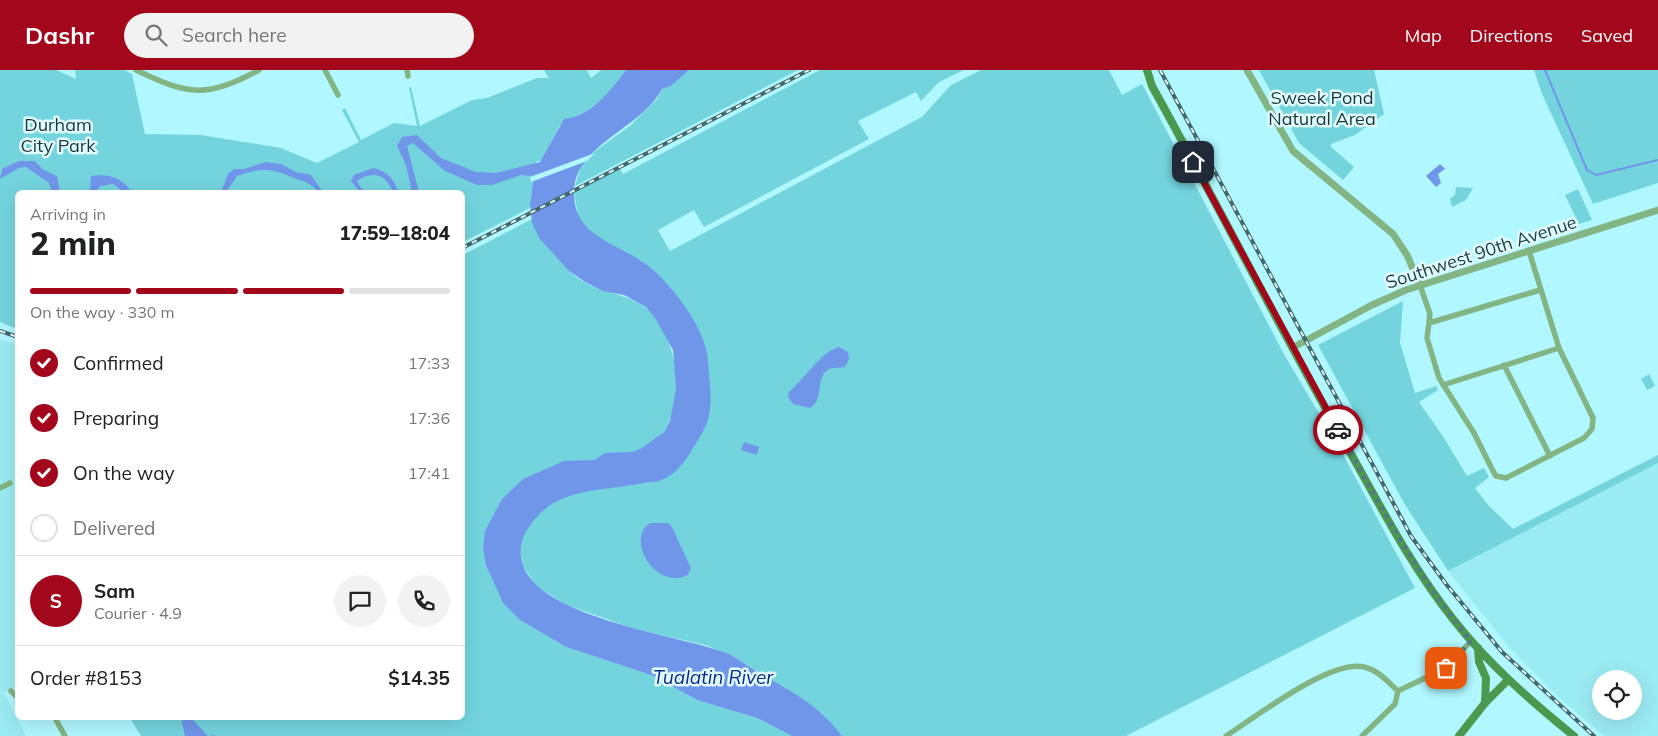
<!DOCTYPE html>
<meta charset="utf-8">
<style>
body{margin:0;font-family:Mulish,sans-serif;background:#f2f2f2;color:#202124;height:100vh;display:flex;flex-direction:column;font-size:19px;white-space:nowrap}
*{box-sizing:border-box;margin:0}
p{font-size:16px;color:#757577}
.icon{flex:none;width:28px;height:28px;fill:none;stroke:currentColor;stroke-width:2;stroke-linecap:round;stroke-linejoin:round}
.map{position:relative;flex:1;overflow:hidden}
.sheet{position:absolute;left:15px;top:120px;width:450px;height:530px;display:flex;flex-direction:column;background:#fff;border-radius:8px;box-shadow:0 5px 20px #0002}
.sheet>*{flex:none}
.fabs{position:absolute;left:1592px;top:600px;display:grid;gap:10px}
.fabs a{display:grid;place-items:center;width:50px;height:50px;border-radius:50%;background:#fff;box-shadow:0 5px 20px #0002;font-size:25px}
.pin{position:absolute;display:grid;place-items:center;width:42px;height:42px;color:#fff;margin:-21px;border-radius:10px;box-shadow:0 2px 8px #0006}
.courier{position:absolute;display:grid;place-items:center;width:50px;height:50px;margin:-25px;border:4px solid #a3071c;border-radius:50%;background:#fff;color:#222;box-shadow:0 1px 6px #0007}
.overview em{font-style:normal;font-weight:800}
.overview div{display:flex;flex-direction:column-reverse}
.overview{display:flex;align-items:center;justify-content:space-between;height:85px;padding:0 15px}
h1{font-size:32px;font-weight:800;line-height:38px}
.bar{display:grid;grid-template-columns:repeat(4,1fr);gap:8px 5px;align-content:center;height:60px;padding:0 15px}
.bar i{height:6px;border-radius:4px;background:#e0e0e0}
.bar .on{background:#a3071c}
.bar p{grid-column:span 4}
.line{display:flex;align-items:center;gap:12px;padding:0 15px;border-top:1px solid #e0e0e0}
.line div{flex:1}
.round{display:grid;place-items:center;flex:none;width:52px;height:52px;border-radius:26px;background:#f2f2f2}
ol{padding:0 15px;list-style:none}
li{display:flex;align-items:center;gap:15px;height:55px}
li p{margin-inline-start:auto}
li .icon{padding:5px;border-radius:50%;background:#a3071c;color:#fff;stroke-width:4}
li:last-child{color:#757577}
li i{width:28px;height:28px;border:2px solid #e0e0e0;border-radius:50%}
header{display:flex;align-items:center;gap:30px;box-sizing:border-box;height:70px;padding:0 25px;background:#a3071c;color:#fff}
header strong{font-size:24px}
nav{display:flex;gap:28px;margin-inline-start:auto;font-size:18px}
.search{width:350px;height:45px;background:#f2f2f2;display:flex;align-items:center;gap:12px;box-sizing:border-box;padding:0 18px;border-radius:28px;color:#757577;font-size:19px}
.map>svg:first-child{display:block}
.built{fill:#9bebf3;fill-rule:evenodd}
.green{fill:#73d4de}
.water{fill:#7096ea}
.pier{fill:#b0f7ff}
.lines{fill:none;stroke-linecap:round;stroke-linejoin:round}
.stream{stroke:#7096ea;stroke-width:2}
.minor{stroke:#83b483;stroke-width:5.5}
.tertiary{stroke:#83b483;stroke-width:7}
.secondary{stroke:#4c984f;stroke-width:8}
.rail-casing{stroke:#41696d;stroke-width:4}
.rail{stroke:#e1fcff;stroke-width:2;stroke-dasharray:5.5;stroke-linecap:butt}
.done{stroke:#517d82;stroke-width:5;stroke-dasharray:0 9}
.route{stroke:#a3071c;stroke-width:6}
.labels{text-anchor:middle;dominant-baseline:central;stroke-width:5;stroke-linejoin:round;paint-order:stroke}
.park-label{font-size:18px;fill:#1c3639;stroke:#e1fcff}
.street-label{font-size:18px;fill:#1e3b3e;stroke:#e1fcff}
.water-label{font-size:19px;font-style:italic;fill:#0b2a8a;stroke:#e1fcff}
</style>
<header>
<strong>Dashr</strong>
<div class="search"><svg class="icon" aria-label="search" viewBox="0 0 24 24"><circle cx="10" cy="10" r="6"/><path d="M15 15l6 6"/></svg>Search here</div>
<nav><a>Map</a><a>Directions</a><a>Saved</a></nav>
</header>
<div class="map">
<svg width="1658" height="666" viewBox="0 0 1658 666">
<rect width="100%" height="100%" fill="#b0f7ff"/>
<path class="built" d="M0 269 18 275V615L4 623 26 666H0Z
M1658 393V666H1604L1558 627 1509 577 1448 501ZM1601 609H1634V641H1601Z"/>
<path class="green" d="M0 0H56L76 9 75 0H124L132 4 145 64 201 65 281 78 317 93 359 72 342 40 345 38 361 70 394 53 417 56 409 18 411 17 420 56 472 30 487 28 537 8H549L544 0H587L591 8 601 0H626L606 27 588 40 560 55 542 90 536 92 530 138 463 172 462 122H18L17 259 0 252Z
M689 0H798L575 116 582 93 591 84 631 55 657 29 662 19 671 16Z
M820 0H964L939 12 921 31 916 22 858 51 869 69 704 157 694 140 658 160 670 181 922 47 951 15 981 0H1109L1122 25 1142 14 1285 286 1340 379 1415 518 1126 666H842L822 643 733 586 705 575 632 558 567 535 536 516 523 496 520 480V550L566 577 654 606 697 630 757 648 792 666H141L130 648H462L463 185 534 148C544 164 557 189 570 202 591 222 621 221 645 237 674 258 685 321 669 352 666 360 661 365 655 370L669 363 678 319 674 279 642 191 590 163 579 150 574 122 620 99 623 104Z
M1259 0H1374L1384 44 1355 65 1331 74V77L1354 97 1343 110 1299 73Z
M1534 0H1658V113L1593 134 1542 24Z
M1456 117 1473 118 1466 130 1452 137 1450 129 1455 125Z
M1578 119 1592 150 1579 154 1565 125Z
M1403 231 1400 273 1415 323 1436 316 1438 320 1419 332 1444 368 1467 406 1484 398 1489 407 1475 418 1488 435 1513 459 1658 385V393L1448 501 1404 433 1318 275Z
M1649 304 1655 316 1647 320 1641 309Z"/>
<path class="water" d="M626 0H689L671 16 662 19C640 61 572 74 574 126 576 166 614 172 643 192 669 210 707 259 708 291 709 309 713 333 708 350 704 362 696 373 690 383 684 393 675 404 664 409 656 413 646 412 638 414 602 421 560 418 535 449 528 458 522 465 521 477 512 548 685 564 731 585 740 590 749 597 758 602 791 622 818 633 842 666H792L757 648 697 630 654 606 566 577 520 550 503 533 486 495 483 478 485 461 502 429 523 409 564 391 594 390 605 383 632 382 642 378 664 362 670 351 676 319 673 280 655 248 646 237 624 225 603 221 585 212 569 201 539 168 532 153 530 135 534 106 521 105 492 115H477L445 101 413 73 407 76 419 122H412L406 95 397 76 402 67 417 65 441 88 476 102 496 103 540 92 564 49C592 46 610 21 626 0Z
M19 91H35L42 99 57 106 60 122H52L49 113 26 97 19 98 0 109 2 99Z
M266 92 281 94 296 102 311 105 323 122H318C310 111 303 112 291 107 271 98 258 98 237 106L226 122H221L228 104 234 99H244Z
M1440 94 1445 99 1438 104 1441 113 1436 117 1426 106Z
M373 98C387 101 394 108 398 122H393C386 104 373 100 357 111L360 117 367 122H360L351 111 354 105Z
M101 105C117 107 123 110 132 122H142H119L120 119 113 114 100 116 96 122H90L91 106Z
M839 277 848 282 849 289 845 297C840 298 833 297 829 299 814 308 825 330 810 338L793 334 788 327 789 322C804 310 820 282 839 277Z
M744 372 759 377 757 385 741 380Z
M650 453H668L672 457 691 498 688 505C655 521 625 469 650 453Z
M181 648H184L183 651 188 649 193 650 208 666 215 665V666H185Z"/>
<path class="pier" d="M595 83 587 91 531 112 530 107Z"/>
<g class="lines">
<path class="stream" d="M1545 0 1587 100 1596 105 1658 90"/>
<path class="minor" d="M136 0C190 26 206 28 259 0
M325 0 338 25
M407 0 408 6
M1420 215 1430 244 1427 268 1439 308 1474 363 1493 401 1496 406 1506 408 1584 368 1592 359 1593 348 1559 278 1529 181
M1429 253 1540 220
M1504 295 1550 386
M1443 315 1559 278
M0 418 10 413
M11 621 18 628
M55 648 65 666
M1226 666C1256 647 1330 589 1364 597 1378 600 1388 612 1398 621
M1362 666 1395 634 1398 621 1446 598 1471 571"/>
<path class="tertiary" d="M1247 0 1293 81 1393 164 1407 185 1420 215
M1292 278 1372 235 1406 220 1658 140"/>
<path class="secondary" d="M1147 0 1152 16C1218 135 1279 257 1346 375 1380 435 1410 495 1453 549 1488 594 1530 630 1574 666
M1478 578 1479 592 1486 608 1485 633
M1459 666 1485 633 1508 610"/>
<g class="rail-casing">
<path id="rail" d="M1160 0 1411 466 1446 514 1502 582 1594 666
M462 178 809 0
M0 261 18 267"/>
</g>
<use href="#rail" class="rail"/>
</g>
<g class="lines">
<path class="done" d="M1338 360C1379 433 1417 506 1471 571L1446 598"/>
<path class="route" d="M1193 92 1338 360"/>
</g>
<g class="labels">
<g class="park-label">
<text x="1322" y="27">Sweek Pond<tspan x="1322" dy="21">Natural Area</tspan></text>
<text x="58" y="54">Durham<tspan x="58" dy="21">City Park</tspan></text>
</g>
<g class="street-label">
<text transform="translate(1481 182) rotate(-18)">Southwest 90th Avenue</text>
</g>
<g class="water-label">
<text x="713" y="607">Tualatin River</text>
</g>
</g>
</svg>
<div class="fabs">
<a><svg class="icon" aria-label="locate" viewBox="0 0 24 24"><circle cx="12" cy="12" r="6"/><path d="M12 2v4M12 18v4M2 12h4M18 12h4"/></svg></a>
</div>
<div class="pin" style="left:1446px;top:598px;background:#ea580c"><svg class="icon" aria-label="bag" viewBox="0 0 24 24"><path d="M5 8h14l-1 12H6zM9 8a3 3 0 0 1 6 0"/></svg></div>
<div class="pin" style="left:1193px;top:92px;background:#1f2937"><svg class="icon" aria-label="home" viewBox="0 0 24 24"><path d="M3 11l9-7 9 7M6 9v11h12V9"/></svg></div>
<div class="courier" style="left:1338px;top:360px"><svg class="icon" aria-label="car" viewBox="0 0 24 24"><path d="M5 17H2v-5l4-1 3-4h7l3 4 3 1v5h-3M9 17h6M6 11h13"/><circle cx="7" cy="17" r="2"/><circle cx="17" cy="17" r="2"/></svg></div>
<section class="sheet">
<div class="overview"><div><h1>2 min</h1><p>Arriving in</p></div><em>17:59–18:04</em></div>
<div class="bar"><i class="on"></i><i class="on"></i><i class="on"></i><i></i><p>On the way · 330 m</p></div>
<ol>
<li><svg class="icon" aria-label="check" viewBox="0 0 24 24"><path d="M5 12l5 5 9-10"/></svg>Confirmed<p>17:33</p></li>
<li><svg class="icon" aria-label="check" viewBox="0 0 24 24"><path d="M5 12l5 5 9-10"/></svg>Preparing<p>17:36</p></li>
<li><svg class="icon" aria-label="check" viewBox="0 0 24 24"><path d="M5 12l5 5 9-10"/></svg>On the way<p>17:41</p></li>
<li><i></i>Delivered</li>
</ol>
<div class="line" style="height:90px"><b class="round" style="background:#a3071c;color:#fff">S</b><div><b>Sam</b><p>Courier · 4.9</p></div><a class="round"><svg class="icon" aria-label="chat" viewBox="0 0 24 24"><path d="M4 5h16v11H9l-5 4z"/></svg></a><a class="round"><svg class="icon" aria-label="phone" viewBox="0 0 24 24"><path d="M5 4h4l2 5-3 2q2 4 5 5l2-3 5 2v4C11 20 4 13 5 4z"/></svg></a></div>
<div class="line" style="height:65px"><div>Order #8153</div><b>$14.35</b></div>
</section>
</div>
